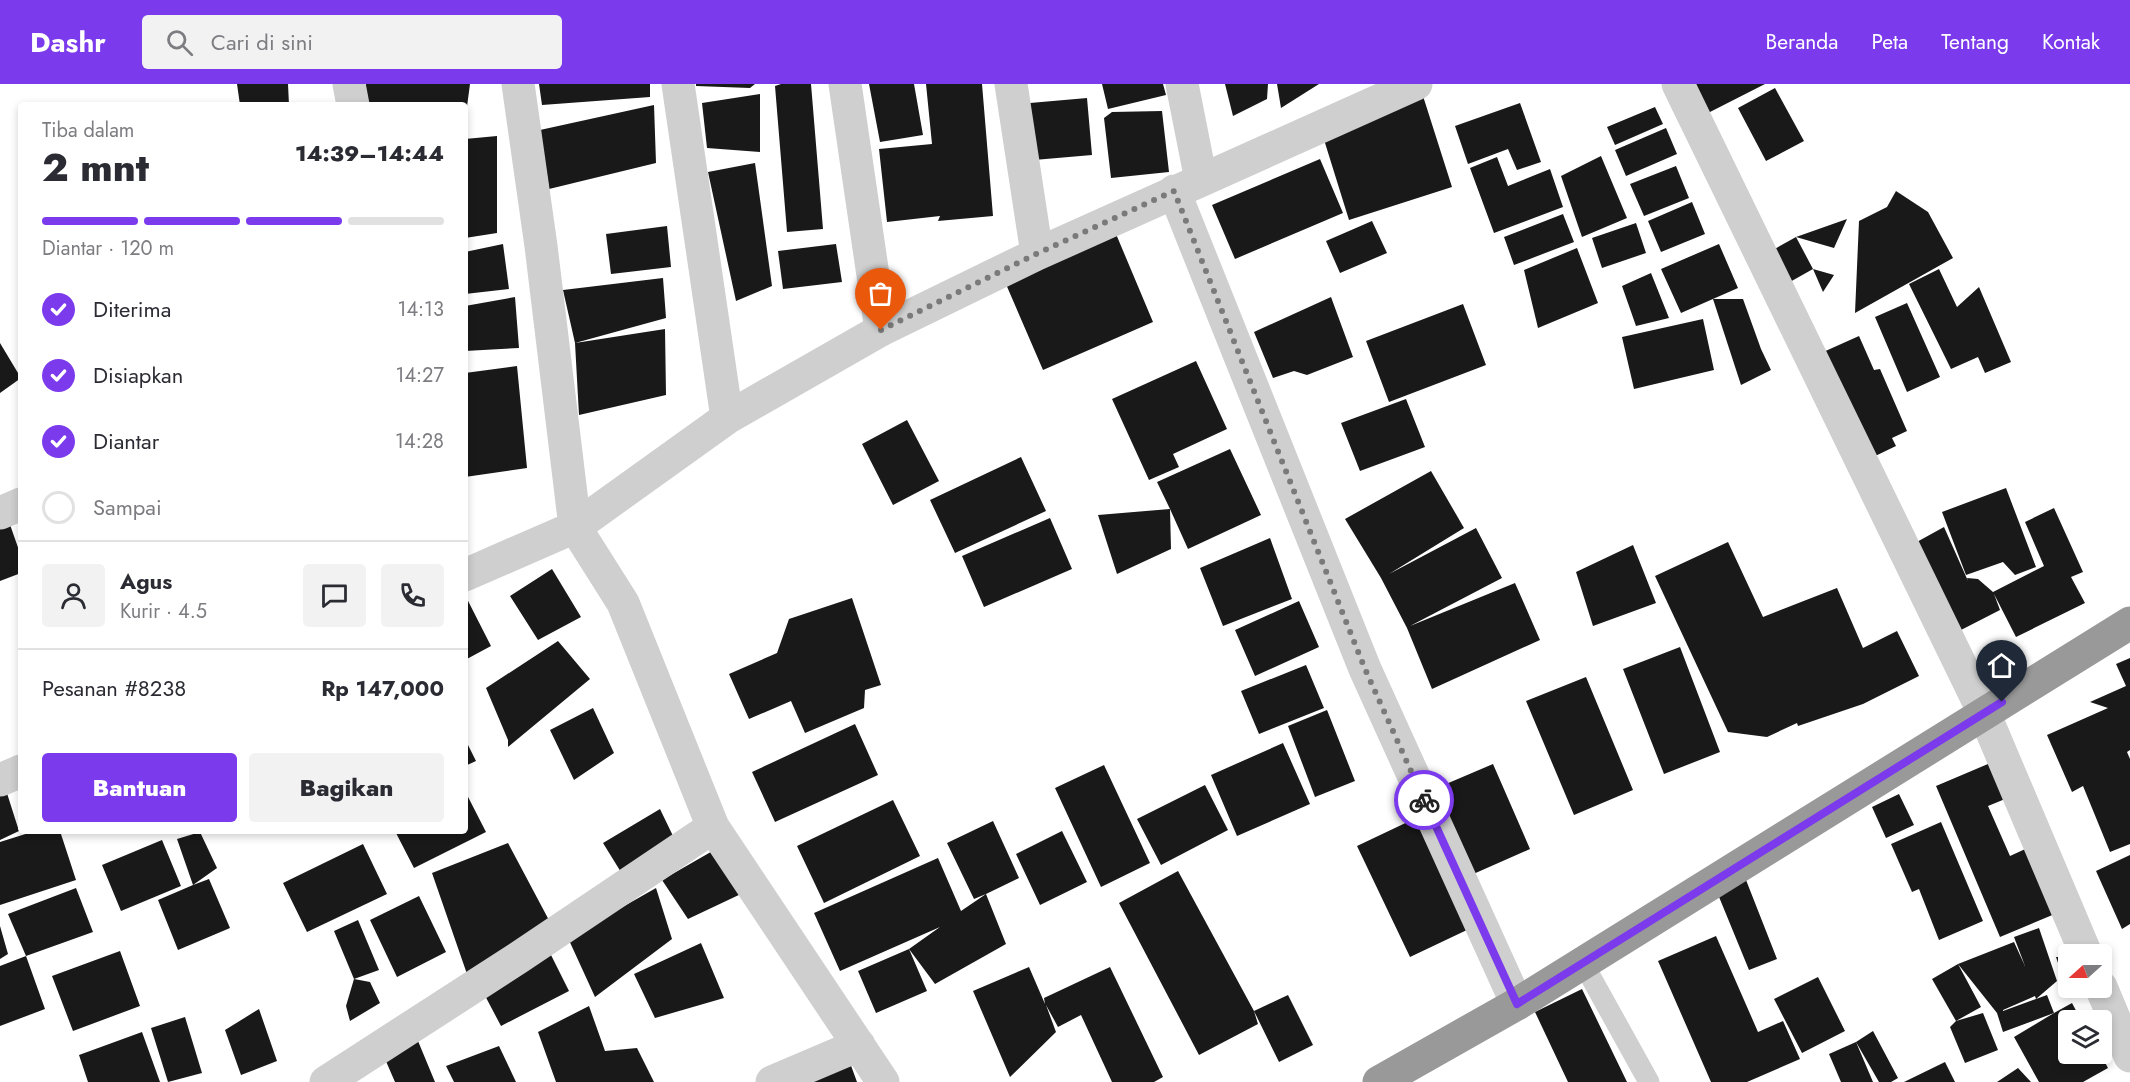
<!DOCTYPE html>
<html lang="id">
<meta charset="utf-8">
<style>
body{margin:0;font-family:Jost,sans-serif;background:#f2f2f3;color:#2b2b33;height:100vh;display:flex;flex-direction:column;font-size:22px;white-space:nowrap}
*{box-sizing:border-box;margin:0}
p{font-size:20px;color:#7c7c81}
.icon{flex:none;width:33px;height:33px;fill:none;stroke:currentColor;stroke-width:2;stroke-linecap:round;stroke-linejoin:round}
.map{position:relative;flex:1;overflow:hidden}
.side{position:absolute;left:18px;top:18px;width:450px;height:732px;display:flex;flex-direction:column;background:#fff;border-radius:6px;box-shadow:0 3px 9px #0003}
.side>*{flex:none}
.needle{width:39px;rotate:249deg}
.fabs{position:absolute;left:2058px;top:860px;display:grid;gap:12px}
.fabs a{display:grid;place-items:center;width:54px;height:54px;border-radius:6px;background:#fff;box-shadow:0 3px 9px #0003;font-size:30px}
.pin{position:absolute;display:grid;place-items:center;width:51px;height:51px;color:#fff;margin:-62px -26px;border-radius:50% 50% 50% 0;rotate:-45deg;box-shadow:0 0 6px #0007}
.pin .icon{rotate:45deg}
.courier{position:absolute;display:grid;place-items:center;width:60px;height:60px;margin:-30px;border:4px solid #7c3aed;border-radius:50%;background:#fff;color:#222;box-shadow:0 2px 8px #0007}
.summary em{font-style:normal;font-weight:800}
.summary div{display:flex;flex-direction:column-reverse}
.summary{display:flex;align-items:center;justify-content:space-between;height:102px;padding:0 24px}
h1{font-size:39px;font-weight:800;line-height:45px}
.bar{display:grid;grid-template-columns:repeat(4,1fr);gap:9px 6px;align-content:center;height:72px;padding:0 24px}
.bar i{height:8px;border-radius:4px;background:#e1e1e2}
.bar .active{background:#7c3aed}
.bar p{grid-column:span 4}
.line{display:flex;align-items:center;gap:15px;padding:0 24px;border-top:2px solid #e1e1e2}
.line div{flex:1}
.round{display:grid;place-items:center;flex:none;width:63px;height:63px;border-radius:6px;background:#f2f2f3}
ol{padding:0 24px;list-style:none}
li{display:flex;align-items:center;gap:18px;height:66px}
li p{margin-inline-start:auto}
li .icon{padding:6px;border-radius:50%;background:#7c3aed;color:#fff;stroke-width:4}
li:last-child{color:#7c7c81}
li i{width:33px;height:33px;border:3px solid #e1e1e2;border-radius:50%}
.action{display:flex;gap:12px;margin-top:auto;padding:12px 24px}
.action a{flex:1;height:69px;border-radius:6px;background:#7c3aed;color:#fff;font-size:24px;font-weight:800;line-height:69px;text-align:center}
.action a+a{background:#f2f2f3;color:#2b2b33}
header{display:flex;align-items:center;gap:36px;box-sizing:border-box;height:84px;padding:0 30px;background:#7c3aed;color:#fff}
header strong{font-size:28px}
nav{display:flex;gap:33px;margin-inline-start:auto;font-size:21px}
.search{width:420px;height:54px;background:#f2f2f3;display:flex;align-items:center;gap:15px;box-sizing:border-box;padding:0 21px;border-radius:6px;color:#7c7c81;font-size:22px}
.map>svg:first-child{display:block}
.building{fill:#191919}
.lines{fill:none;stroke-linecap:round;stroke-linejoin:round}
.lane{stroke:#cfcfcf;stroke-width:21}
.street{stroke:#cfcfcf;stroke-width:33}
.highway{stroke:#999;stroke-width:33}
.done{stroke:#7a7a7a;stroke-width:6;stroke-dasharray:0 10.8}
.route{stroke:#7c3aed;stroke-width:8}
</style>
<header>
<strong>Dashr</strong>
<div class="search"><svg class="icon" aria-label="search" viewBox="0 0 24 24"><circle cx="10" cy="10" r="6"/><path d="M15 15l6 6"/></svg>Cari di sini</div>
<nav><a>Beranda</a><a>Peta</a><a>Tentang</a><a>Kontak</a></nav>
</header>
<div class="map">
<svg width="2130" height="998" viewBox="0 0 2130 998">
<rect width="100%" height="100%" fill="#fff"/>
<path class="building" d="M237 0H288L289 21H240Z
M366 0H470L466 30 465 21H365Z
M539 0H650V13L542 21Z
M696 0H755L750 4 696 2Z
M781 0H811L823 145 787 148 775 2Z
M869 0H914L923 51 880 58Z
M926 0H982L993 132 938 137 940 132 887 138 879 65 932 60Z
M1102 0H1163L1166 11 1108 25Z
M1225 0H1268L1267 15 1233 32Z
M1277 0H1319L1281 24Z
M1694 0H1765L1708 29Z
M1775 4 1804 57 1766 77 1738 24Z
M760 10V68L707 64 702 19Z
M1423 12 1452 103 1349 136 1321 46Z
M1087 14 1092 71 1034 76 1030 19Z
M1520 19 1541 78 1517 86 1508 65 1468 80 1455 42Z
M654 21 656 79 549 105 540 46Z
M1655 23 1663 40 1615 61 1607 43Z
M1162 27 1169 88 1111 94 1104 34 1112 28Z
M1666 44 1677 70 1626 92 1615 66Z
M497 52V149L465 154V55Z
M1601 72 1627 134 1582 153 1561 92Z
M1497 73 1508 102 1550 85 1563 123 1494 149 1470 84Z
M1320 75 1343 129 1235 175 1212 121Z
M755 79 772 202 736 217 708 88Z
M1676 82 1689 114 1644 132 1630 100Z
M1896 107 1928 128 1953 174 1855 229 1859 137 1887 123Z
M1692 118 1705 150 1661 168 1648 137Z
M1563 130 1574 158 1514 181 1504 153Z
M1847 135 1834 164 1796 153Z
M1372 137 1387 169 1340 189 1326 157Z
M1636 139 1646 169 1602 184 1592 154Z
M667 142 671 183 611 190 606 150Z
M1116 150 1153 238 1043 286 1005 198Z
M1796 153 1813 185 1781 203 1762 172Z
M503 160 509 205 465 210V168Z
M836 160 842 198 783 205 778 167Z
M1719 160 1738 204 1681 229 1661 185Z
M1577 164 1598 219 1538 244 1524 186Z
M1813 185 1834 191 1823 208Z
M1939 185 1957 223 1979 203 2011 278 1985 289 1978 273 1951 285 1909 200Z
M1651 189 1669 234 1636 242 1622 202Z
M663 194 666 234 575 259 665 245 666 311 579 331 575 259 563 206Z
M515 213 519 264 465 267V222Z
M1331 213 1353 273 1307 291 1294 287 1273 294 1254 248Z
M1713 215H1743L1761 265 1771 286 1741 301Z
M1907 219 1940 293 1907 308 1875 233Z
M1463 220 1486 281 1389 318 1366 257Z
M1703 235 1714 286 1634 305 1622 253Z
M1859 252 1874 286 1880 285 1907 347 1892 354 1896 362 1869 375 1821 269Z
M0 259 21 294 0 309Z
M1196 277 1227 345 1173 370 1179 383 1149 396 1112 315Z
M517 282 527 384 465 393V289Z
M1406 315 1425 363 1360 387 1341 339Z
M907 336 939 397 893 421 862 360Z
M1230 365 1261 431 1188 465 1170 425 1171 465 1117 490 1098 431 1170 425 1157 398Z
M1021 373 1046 427 955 469 930 416Z
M1431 387 1464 444 1389 490 1476 444 1502 494 1410 542 1515 499 1540 556 1432 605 1407 544 1381 494 1345 435Z
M2006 404 2036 483 2015 491 2003 478 1966 491 1942 428Z
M2054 424 2083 488 2071 493 2085 519 2016 553 1994 510 2000 526 1961 546 1915 459 1944 443 1968 497 1967 494 1978 495 1993 508 2044 482 2025 438Z
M7 432 21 472V489L0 497V435Z
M1050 434 1072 485 984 523 962 472Z
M1270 454 1292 515 1223 542 1200 484Z
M1728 458 1763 533 1837 504 1863 564 1897 547 1919 592 1863 620 1798 642 1797 639 1767 653 1728 648 1655 492Z
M1633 461 1656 519 1593 542 1576 488Z
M552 485 581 533 538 556 510 512Z
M465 511 491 562 465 576Z
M852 514 881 601 865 606 864 624 805 649 791 617 749 635 729 590 777 569 789 535Z
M1299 517 1319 563 1255 592 1235 546Z
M558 557 590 595 508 663V656L486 604Z
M1680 563 1720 668 1664 690 1623 585Z
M2130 574V666L2127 668 2130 675V760L2110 768 2083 702 2072 708 2047 651 2108 624 2090 618 2126 602 2116 580Z
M1306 581 1324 624 1259 650 1241 607Z
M1586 593 1633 706 1574 731 1526 617Z
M593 624 614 669 574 696 550 646Z
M1327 626 1355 697 1315 713 1288 642Z
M855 640 878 691 775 738 752 688Z
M465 655 476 677 465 682Z
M1283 659 1310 720 1237 752 1211 691Z
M1995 677 2010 713 1988 722 2010 772 2034 761 2062 827 2000 853 1936 702Z
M1493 680 1530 765 1462 795 1425 709Z
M1104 681 1150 779 1101 803 1055 704Z
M1205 701 1228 746 1161 781 1137 735Z
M5 703 19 747 0 756V706Z
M465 707 486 748 414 784 395 747H465Z
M1899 710 1914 741 1886 754 1872 723Z
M893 716 920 772 824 819 797 762Z
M660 725 674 754 624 793 603 759Z
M1416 734 1469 845 1410 873 1357 762Z
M993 737 1019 794 986 810 1006 860 935 900 909 865 940 843 840 887 814 829 938 774 961 827 986 810 974 815 947 759Z
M1941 738 1983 837 1939 856 1919 805 1912 808 1891 760Z
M35 747H60L76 796 0 821V758Z
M1062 747 1087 798 1040 821 1016 770Z
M200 748 217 784 193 801 209 795 230 844 178 866 158 816 193 801 177 755Z
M162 756 181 802 121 827 102 781Z
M508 759 551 840 467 890 432 789Z
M363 760 387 810 307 848 283 799Z
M716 765 743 809 688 835 662 796Z
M2130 771V840L2122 845 2096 787Z
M1178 787 1254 927 1258 940 1199 971 1119 819Z
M1746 796 1777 875 1749 886 1717 808Z
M76 804 93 848 26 872 8 830Z
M656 804 672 855 595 913 568 854Z
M419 812 446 868 397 893 370 836Z
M358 836 379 886 354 895 334 847Z
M0 842 8 870 0 875Z
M2039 844 2057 897 2036 915 2035 912 2003 926V927L2033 916 2036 915 2047 911 2054 929 2072 919 2081 936H2068V969H2100L2108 984 2083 998H2039L2014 953 2054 929 2003 948 1997 929 1958 880 1981 923 1956 937 1983 929 1998 966 1965 979 1950 943 1956 937 1932 895 1958 880 2014 858 2025 882 2014 853Z
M1716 852 1758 948 1783 937 1800 975 1747 998H1711L1658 877Z
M701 859 724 914 655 934 634 890Z
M909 865 927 907 876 929 858 887Z
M120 867 140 922 73 947 52 892Z
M549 867 569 907 501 942 482 906Z
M26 872 45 925 0 942V882Z
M2056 873H2066L2068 880V903H2077L2078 907 2069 911Z
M1029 883 1045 920 1044 914 1110 883 1163 993 1154 998H1112L1081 931 1058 943 1046 921 1056 948 1010 993 973 907Z
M1818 893 1845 947 1802 969 1774 915Z
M354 895 370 898 380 919 350 937 346 922Z
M1582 905 1627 998H1568L1535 928Z
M1288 911 1313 961 1279 978 1254 927Z
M589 922 605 967 637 964 654 998H556L538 948Z
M259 925 277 977 241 991 225 946Z
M185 933 202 989 168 998 151 944Z
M1873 947 1898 994 1891 998H1879L1856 958Z
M142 948 160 998H88L79 971Z
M418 957 435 998H395L385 975Z
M1856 958 1873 998H1841L1829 970Z
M499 962 516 998H454L446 982Z
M849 976 857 998H789Z
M1945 978 1955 998H1904Z
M2018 984 2031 998H1997Z"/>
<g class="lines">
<path class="lane" d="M1583 879 1649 998"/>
<path class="street" d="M349 0 353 21
M518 0 541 162 575 443 623 519 713 743 883 998
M678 0 727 334
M845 0 881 246
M1011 0 1037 170
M1182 0 1201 96
M1678 0 1984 629 2086 870
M1174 107 1365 585 1517 920
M0 429 21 420
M465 491 575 443 727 334 881 246 1037 170 1416 0
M0 696 21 687
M2101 903 2130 972
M326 998 518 874 713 743
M772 998 859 961"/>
<path class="highway" d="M1379 998 1517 920 2130 539"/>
</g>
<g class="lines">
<path class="done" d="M881 246 1036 170 1174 107 1365 585 1424 716"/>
<path class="route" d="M1424 716 1517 920 2002 618"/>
</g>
</svg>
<div class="fabs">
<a><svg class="needle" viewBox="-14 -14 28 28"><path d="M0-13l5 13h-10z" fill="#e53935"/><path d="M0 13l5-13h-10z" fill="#7c7c81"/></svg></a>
<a><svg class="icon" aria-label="layers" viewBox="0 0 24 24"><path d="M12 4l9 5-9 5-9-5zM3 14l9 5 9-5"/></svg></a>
</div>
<div class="pin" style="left:881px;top:246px;background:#ea580c"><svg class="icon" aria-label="bag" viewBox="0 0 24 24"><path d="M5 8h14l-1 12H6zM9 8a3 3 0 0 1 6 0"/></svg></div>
<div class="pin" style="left:2002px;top:618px;background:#1f2937"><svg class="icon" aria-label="home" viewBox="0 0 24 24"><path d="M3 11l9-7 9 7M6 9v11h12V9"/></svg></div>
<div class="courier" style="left:1424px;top:716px"><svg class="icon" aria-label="bike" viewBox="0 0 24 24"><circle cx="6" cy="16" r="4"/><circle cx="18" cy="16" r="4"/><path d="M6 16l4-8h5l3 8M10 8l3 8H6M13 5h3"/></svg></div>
<section class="side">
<div class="summary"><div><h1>2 mnt</h1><p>Tiba dalam</p></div><em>14:39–14:44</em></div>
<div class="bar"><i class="active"></i><i class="active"></i><i class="active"></i><i></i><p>Diantar · 120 m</p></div>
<ol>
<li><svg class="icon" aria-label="check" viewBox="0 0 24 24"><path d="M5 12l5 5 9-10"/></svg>Diterima<p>14:13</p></li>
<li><svg class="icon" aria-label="check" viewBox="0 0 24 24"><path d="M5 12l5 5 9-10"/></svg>Disiapkan<p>14:27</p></li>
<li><svg class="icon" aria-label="check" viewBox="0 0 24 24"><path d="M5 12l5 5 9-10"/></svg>Diantar<p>14:28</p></li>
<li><i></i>Sampai</li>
</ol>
<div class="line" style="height:108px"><a class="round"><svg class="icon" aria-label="person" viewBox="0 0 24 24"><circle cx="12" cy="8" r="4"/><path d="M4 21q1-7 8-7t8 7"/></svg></a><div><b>Agus</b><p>Kurir · 4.5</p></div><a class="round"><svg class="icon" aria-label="chat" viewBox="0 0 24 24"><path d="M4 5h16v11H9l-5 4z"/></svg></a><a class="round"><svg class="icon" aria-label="phone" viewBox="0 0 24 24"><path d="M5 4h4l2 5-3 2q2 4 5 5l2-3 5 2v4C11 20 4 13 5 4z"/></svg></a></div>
<div class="line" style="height:78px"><div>Pesanan #8238</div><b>Rp 147,000</b></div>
<div class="action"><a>Bantuan</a><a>Bagikan</a></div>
</section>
</div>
